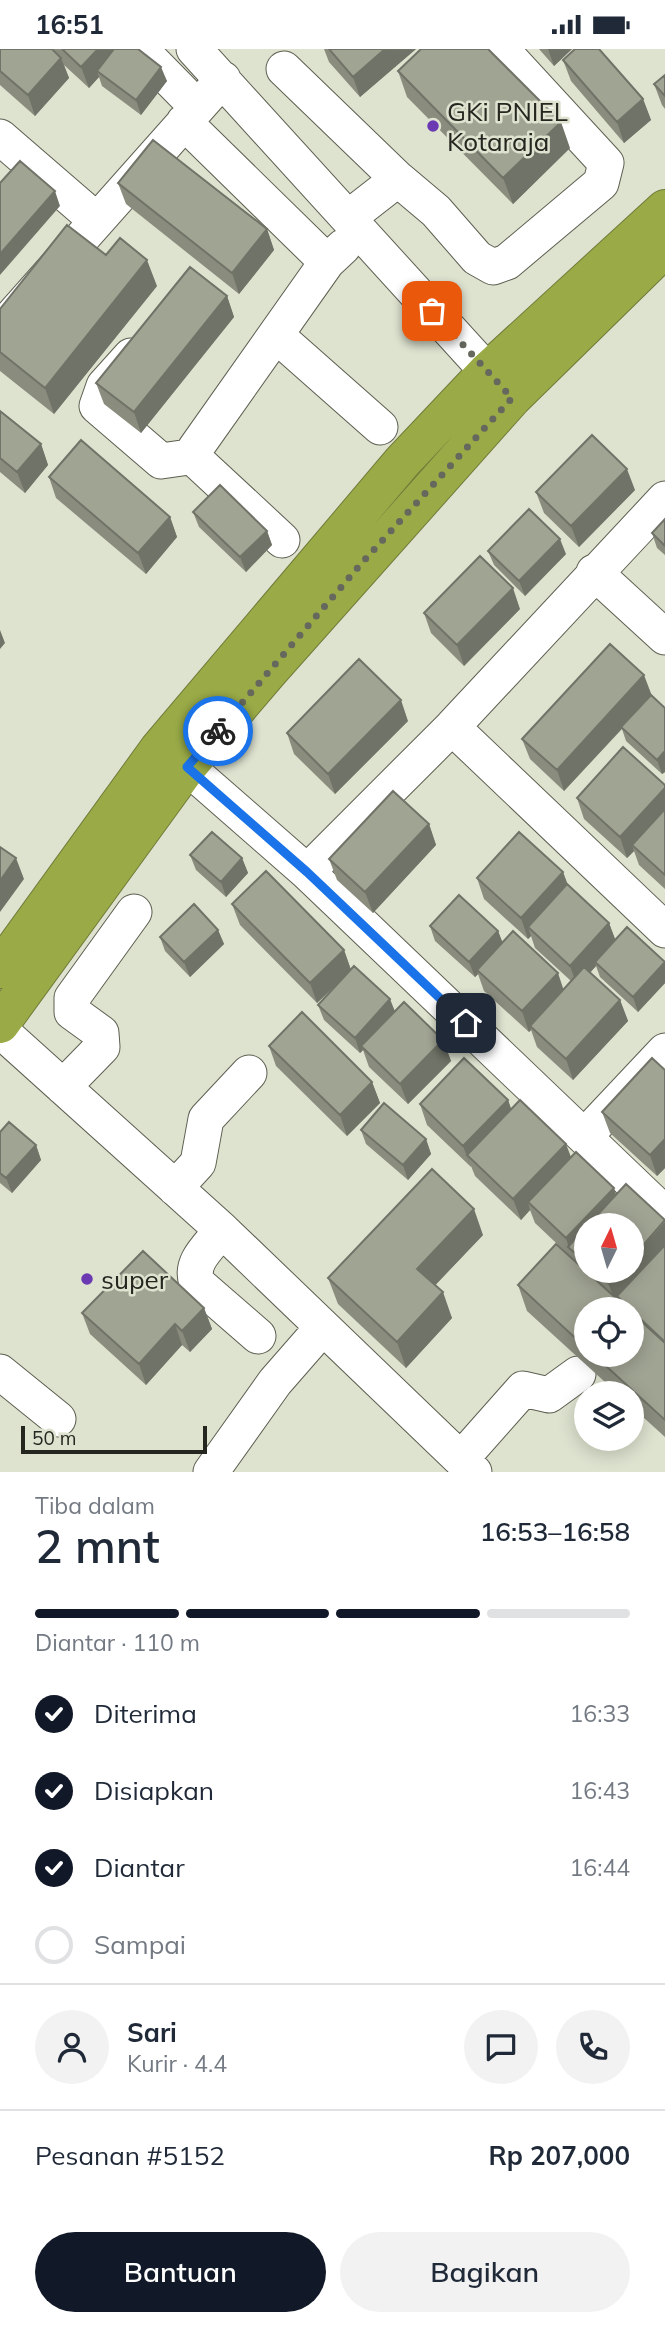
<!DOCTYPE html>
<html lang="id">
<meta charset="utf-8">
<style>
body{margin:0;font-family:Mulish,sans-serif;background:#f2f2f3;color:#1f2937;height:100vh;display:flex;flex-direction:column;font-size:26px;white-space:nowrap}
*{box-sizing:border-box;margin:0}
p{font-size:23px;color:#747a83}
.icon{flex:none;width:38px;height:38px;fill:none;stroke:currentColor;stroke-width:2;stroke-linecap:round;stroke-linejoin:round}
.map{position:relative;height:1423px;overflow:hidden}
.panel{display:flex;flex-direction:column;background:#fff;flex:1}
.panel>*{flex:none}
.needle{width:46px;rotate:5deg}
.controls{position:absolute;left:574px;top:1164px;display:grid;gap:14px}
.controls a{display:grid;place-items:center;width:70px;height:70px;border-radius:50%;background:#fff;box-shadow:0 4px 18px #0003;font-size:35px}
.scale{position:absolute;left:21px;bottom:18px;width:186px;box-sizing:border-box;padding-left:7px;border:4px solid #24261f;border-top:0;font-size:19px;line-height:24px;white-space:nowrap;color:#24261f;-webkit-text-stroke:5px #dee3d0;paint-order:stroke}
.pin{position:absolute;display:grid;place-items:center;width:60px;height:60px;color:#fff;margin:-30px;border-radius:14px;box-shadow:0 4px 10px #0006}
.courier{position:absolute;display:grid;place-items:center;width:70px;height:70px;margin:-35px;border:5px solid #1a73e8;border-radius:50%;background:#fff;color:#222;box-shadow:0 2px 9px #0007}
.head em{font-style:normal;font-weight:600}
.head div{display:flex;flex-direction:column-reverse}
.head{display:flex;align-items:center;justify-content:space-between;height:119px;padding:0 35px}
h1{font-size:46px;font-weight:600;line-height:52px}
.bar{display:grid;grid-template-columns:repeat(4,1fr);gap:10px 7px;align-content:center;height:84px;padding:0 35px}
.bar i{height:9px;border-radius:5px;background:#e0e1e3}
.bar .on{background:#111827}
.bar p{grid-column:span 4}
.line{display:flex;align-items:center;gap:18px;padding:0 35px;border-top:2px solid #e0e1e3}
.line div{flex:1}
.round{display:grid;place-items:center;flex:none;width:74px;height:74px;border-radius:37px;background:#f2f2f3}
ol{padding:0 35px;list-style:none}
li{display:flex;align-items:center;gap:21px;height:77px}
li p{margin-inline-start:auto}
li .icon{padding:7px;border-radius:50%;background:#111827;color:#fff;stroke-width:4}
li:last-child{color:#747a83}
li i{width:38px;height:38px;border:4px solid #e0e1e3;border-radius:50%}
.primary-button{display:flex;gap:14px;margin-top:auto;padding:14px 35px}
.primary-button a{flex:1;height:80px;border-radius:42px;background:#111827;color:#fff;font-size:28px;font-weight:600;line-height:80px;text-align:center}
.primary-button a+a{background:#f2f2f3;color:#1f2937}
.status{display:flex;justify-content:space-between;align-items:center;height:49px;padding:0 35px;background:#fff;direction:ltr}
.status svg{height:19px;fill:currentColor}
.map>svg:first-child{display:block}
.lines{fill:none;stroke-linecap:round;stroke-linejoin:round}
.minor-casing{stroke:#5c5f50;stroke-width:37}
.highway-casing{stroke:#707c39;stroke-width:40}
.minor{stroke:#fff;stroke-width:35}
.highway{stroke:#99aa47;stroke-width:38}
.wall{fill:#8a8d7e;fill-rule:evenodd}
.shaded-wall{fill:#707367}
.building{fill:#a0a493;stroke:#707367;stroke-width:2}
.done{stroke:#65685d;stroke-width:7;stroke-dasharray:0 12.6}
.route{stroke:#1a73e8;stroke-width:9}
.poi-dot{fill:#6b3ab2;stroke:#dee3d0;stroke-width:2.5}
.labels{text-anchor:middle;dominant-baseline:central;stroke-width:5;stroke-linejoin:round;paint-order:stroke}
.poi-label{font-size:26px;fill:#24261f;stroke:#dee3d0;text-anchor:start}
</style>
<div class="status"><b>16:51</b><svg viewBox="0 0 49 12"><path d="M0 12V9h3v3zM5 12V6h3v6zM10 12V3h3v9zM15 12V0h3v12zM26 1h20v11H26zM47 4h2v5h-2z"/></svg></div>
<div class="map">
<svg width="665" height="1423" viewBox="0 0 665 1423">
<rect width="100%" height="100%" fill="#dee3d0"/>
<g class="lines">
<g class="minor-casing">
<path id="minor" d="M140 0 197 58
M194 0 507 344
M284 20 398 130 348 169
M184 73 327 213 343 198
M0 88 96 171
M398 130 436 162 477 209 493 218 507 213 601 134 606 114 501 0
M0 281 223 30
M277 287 380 378
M131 307 104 337 97 357 161 412 196 407
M282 491 198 413 195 400 327 213
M594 523 665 588
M452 678 665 881
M187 718 307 823 665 1165
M307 823 452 678 665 450
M0 981 222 1181 474 1423
M63 1038 102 998 101 984 72 963V949L134 863
M585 1087 665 1002
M175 1139 198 1114 206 1070 249 1024
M222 1181C209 1198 189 1213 197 1234L258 1287
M0 1323 58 1370
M461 1410 523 1340 549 1346 578 1325
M211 1423 275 1333 323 1278"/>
</g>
<g class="highway-casing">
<path id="highway" d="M0 920 159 700 402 413 487 323 665 160
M0 975 187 718 269 622 512 349 665 199"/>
</g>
<use href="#minor" class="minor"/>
<use href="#highway" class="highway"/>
</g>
<path class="wall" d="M0 0H138L167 32 141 66 102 37 99 28 89 39 64 16 69 29 35 67 0 36Z
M324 0H416L360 48 329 13Z
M539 0H572L554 17Z
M563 11 643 50 651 71 624 94 571 32Z
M398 22 570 99 513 155 407 48Z
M665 26V60L662 56 654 35Z
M118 134 267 180 274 201 239 245 126 155Z
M157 237 54 365 0 322V260Z
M227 247 234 268 141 384 104 355 96 334Z
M0 362 41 395 48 416 25 444 0 423Z
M49 428 170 468 177 488 146 525 56 449Z
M635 441 579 498 544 464 536 443Z
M193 463 267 482 272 496 246 523 199 478Z
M665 470V506L657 499 652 484Z
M488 502 566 505 525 547 494 516Z
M520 560 464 617 431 584 424 564Z
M652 647 665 659V723L662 725 626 692 622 680 564 742 530 710 522 690Z
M408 672 335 745 294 705 287 684Z
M665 736V840L639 816 634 802 627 809 584 770 577 749Z
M429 775 436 796 373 864 337 831 329 810Z
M190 806 242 809 248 824 226 848 196 821Z
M563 823 567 835 609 874 615 891 665 913V934L638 963 600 928 596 917 590 924 620 951 628 972 573 1031 537 998 531 981 529 983 484 942 478 925 475 928 435 892 430 877 498 882 502 893 563 940 571 932 535 899 531 887 528 890 484 850 477 829Z
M232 855 344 901 351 921 395 962 443 991 451 1012 408 1055 369 1018 363 1001 360 1004 324 971 318 956 344 928 317 954 240 876Z
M218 881 224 895 190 928 165 902 160 888Z
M269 997 372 1033 380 1054 347 1087 276 1017Z
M665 1021V1119L657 1127 610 1084 602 1063Z
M508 1051 511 1060 616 1146 665 1171V1388L632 1358V1344H617L527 1262 518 1236 572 1209 535 1174 530 1161 521 1171 475 1127 471 1117V1118L427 1076 420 1055ZM586 1176 632 1222H586ZM586 1260H632V1306H586Z
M361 1081 426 1090 431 1105 408 1131 366 1095Z
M0 1083 36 1096 41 1111 12 1144 0 1134Z
M483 1186 435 1236 452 1269 406 1319 338 1255 328 1229Z
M204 1259 212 1280 190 1303 182 1296 146 1336 90 1285 82 1264Z"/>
<path class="shaded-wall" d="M98 0H124L97 22 99 28 89 39 81 18Z
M385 0H416L360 48 353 28Z
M548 0H572L554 17Z
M61 9 69 29 35 67 28 46Z
M161 18 167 32 141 66 136 51Z
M643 50 651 71 624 94 617 73Z
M561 73 570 99 513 155 503 129Z
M55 142 60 157 0 226V205Z
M267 180 274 201 239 245 232 224Z
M147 211 157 237 54 365 45 339Z
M227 247 234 268 141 384 134 363Z
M41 395 48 416 25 444 17 423Z
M627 420 635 441 579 498 571 477Z
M170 468 177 488 146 525 138 504Z
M267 482 272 496 246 523 240 508Z
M560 490 566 505 525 547 519 532Z
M513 539 520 560 464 617 457 596Z
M0 581 5 594 0 600Z
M644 626 652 647 564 742 557 721Z
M401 651 408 672 335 745 328 725Z
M665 702V723L662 725 657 711Z
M665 739V768L632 796 634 802 627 809 620 788Z
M429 775 436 796 373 864 365 843Z
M16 809 24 830 0 863V832Z
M242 809 248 824 226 848 221 833Z
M563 823 571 844 528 878 531 887 528 890 521 869Z
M609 874 617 895 595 913 596 917 577 937 570 917Z
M218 881 224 895 190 928 184 913Z
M498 882 504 897 477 921 478 925 475 928 469 913Z
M344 901 351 921 317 954 310 934Z
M665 914V934L638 963 633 948Z
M558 924 565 945 530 977 531 981 529 983 522 962Z
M390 950 396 965 361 997 363 1001 360 1004 355 989Z
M620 951 628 972 573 1031 566 1010Z
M443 991 451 1012 408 1055 400 1035Z
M372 1033 380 1054 347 1087 340 1066Z
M508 1051 515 1071 467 1106 471 1118 463 1097Z
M426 1090 431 1105 408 1131 403 1116Z
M665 1090V1119L657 1127 650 1106Z
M566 1095 574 1116 528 1153 530 1161 521 1171 513 1150Z
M36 1096 41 1111 12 1144 6 1129Z
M614 1139 621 1160 606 1176H586V1196L569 1199 566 1189Z
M474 1160 483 1186 426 1246 417 1220Z
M665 1173V1202L617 1247 618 1252 616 1255 608 1234 620 1222H632V1209Z
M443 1243 452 1269 406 1319 397 1293Z
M204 1259 212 1280 190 1303 182 1282Z
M175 1275 182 1296 146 1336 139 1315Z"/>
<path class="building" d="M0 0H52L61 9 28 46 0 22Z
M62 0H98L81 18Z
M114 0H138L161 18 136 51 97 22Z
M329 0H385L353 28Z
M421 0H488L561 73 503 129 398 22Z
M575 0H599L643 50 617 73 563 11Z
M665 26V47L654 35Z
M153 91 267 180 232 224 118 134Z
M20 112 55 142 0 205V134Z
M67 176 106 206 120 189 147 211 45 339 0 303V260Z
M190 218 227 247 134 363 96 334Z
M0 362 41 395 17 423 0 409Z
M592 386 627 420 571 477 536 443Z
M81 391 170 468 138 504 49 428Z
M220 436 267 482 240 508 193 463Z
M529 460 560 490 519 532 488 502Z
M665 470V497L652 484Z
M480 507 513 539 457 596 424 564Z
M610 595 644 626 557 721 522 690Z
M359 610 401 651 328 725 287 684Z
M651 646 665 659V702L657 711 621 678Z
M623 698 665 736V739L620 788 577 749Z
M393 742 429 775 365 843 329 810Z
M665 760V826L632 796Z
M212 783 242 809 221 833 190 806Z
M519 783 563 823 521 869 477 829Z
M0 798 16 809 0 832Z
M266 822 344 901 310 934 232 855Z
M567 835 609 874 570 917 528 878Z
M459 846 498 882 469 913 430 877Z
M194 855 218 881 184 913 160 888Z
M627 878 665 913 633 948 595 913Z
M513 882 558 924 522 962 477 921Z
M354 917 390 950 355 989 318 956Z
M584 918 620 951 566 1010 530 977Z
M404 953 443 991 400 1035 361 997Z
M302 963 372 1033 340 1066 269 997Z
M464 1009 508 1051 463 1097 420 1055Z
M652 1009 665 1021V1090L650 1106 602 1063Z
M520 1051 566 1095 513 1150 467 1106Z
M384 1054 426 1090 403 1116 361 1081Z
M9 1073 36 1096 6 1129 0 1124V1083Z
M576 1103 614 1139 566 1189 528 1153Z
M432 1120 474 1160 417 1220 443 1243 397 1293 328 1229Z
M626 1135 665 1171 632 1209V1176H588Z
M586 1178V1214L568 1198Z
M556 1195 628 1260H586V1299L518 1236Z
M665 1196V1291L664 1292 632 1262V1260H630L617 1247Z
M143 1202 204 1259 182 1282 175 1275 139 1315 82 1264Z
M594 1222H620L608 1234Z
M632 1264 665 1294V1371L594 1306H632Z"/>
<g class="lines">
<path class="done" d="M218 682 360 516 512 349 432 262"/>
<path class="route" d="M218 682 187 718 307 823 466 974"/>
</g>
<g class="poi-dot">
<circle cx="433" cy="77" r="7"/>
<circle cx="87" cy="1230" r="7"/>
</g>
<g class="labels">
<g class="poi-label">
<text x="447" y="62">GKi PNIEL<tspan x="447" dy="30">Kotaraja</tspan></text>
<text x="101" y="1230">super</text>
</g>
</g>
</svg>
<div class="controls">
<a><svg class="needle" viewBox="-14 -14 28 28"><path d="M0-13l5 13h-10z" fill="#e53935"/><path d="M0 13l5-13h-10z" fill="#747a83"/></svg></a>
<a><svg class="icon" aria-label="locate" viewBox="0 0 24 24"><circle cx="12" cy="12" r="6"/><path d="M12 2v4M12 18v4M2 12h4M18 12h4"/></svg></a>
<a><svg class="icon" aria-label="layers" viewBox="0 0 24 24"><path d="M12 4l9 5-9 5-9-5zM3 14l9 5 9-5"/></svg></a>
</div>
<div class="scale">50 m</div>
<div class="pin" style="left:432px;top:262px;background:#ea580c"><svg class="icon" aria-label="bag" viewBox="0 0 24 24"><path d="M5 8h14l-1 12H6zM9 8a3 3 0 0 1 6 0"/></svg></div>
<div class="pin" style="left:466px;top:974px;background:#1f2937"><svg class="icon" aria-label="home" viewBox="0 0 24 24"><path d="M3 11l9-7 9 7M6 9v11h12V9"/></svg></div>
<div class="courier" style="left:218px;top:682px"><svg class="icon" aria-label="bike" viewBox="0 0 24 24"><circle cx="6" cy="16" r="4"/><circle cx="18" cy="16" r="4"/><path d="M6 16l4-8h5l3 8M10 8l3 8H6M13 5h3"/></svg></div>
</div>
<section class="panel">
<div class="head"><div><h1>2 mnt</h1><p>Tiba dalam</p></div><em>16:53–16:58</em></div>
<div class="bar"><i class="on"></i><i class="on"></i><i class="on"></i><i></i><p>Diantar · 110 m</p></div>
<ol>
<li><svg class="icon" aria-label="check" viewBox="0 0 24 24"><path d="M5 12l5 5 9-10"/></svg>Diterima<p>16:33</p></li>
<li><svg class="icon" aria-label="check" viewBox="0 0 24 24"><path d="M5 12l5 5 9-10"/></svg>Disiapkan<p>16:43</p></li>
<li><svg class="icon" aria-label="check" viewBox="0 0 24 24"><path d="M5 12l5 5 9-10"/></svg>Diantar<p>16:44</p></li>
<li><i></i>Sampai</li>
</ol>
<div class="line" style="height:126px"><a class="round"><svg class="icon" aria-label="person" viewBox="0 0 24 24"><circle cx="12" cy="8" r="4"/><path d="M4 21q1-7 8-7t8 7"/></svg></a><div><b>Sari</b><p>Kurir · 4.4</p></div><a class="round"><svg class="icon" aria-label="chat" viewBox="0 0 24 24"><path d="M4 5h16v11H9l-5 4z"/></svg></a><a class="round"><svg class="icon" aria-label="phone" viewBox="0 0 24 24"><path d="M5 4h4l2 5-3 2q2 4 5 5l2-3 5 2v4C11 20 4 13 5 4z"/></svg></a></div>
<div class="line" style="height:91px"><div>Pesanan #5152</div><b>Rp 207,000</b></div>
<div class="primary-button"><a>Bantuan</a><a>Bagikan</a></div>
</section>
